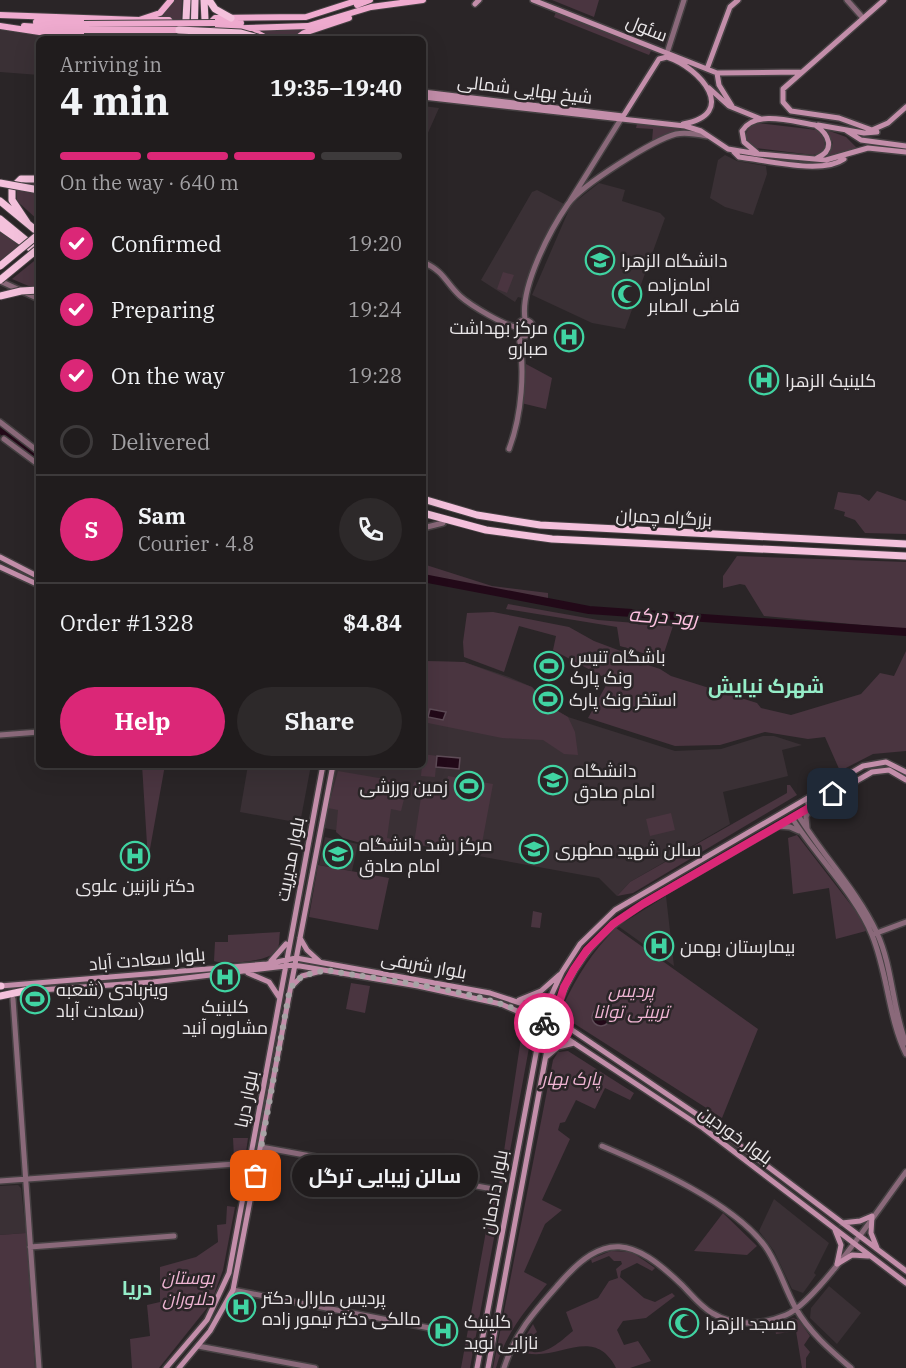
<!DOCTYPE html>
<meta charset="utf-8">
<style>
body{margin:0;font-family:"IBM Plex Serif",Cairo,serif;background:#2d292a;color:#f1f3f6;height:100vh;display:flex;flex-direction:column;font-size:22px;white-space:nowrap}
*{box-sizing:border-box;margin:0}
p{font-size:20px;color:#a2a1a4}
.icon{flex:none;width:33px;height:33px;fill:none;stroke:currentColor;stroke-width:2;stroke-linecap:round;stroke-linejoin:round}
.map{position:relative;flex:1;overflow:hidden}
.panel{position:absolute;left:36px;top:36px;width:390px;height:732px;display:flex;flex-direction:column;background:#201c1d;border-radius:9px;box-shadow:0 6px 24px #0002,0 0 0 2px #3d3a3b}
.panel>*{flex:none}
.pin{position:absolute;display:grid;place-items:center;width:51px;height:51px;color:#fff;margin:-26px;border-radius:12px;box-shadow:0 3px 9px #0006}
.courier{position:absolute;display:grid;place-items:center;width:60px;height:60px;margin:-30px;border:4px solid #db2777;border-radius:50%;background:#fff;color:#222;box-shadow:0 2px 8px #0007}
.bubble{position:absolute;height:42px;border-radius:21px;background:#201c1d;box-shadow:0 6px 24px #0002,0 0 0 2px #3d3a3b;font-size:20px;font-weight:700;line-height:42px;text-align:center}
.headline em{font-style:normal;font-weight:700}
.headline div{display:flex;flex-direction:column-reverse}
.headline{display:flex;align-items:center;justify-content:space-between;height:102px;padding:0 24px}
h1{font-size:39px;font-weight:700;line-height:45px}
.bar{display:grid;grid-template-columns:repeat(4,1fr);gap:9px 6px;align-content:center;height:72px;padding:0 24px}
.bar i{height:8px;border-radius:4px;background:#3d3a3b}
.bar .current{background:#db2777}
.bar p{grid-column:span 4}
.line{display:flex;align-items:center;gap:15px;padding:0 24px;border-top:2px solid #3d3a3b}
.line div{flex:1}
.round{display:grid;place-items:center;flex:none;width:63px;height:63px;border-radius:32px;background:#2d292a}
ol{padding:0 24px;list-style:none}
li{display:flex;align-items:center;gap:18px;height:66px}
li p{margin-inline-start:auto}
li .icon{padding:6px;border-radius:50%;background:#db2777;color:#fff;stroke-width:4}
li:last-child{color:#a2a1a4}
li i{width:33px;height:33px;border:3px solid #3d3a3b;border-radius:50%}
.button{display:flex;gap:12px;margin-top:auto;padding:12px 24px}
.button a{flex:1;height:69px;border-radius:36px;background:#db2777;color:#fff;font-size:24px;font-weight:700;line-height:69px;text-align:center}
.button a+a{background:#2d292a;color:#f1f3f6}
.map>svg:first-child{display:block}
.built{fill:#3a3035}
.green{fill:#4a3540}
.water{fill:#220918;stroke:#5e4c57;stroke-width:1.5}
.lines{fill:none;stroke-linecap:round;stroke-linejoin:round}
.river{stroke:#220918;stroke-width:8}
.tertiary-casing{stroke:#454042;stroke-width:8}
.secondary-casing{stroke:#454042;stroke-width:8}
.primary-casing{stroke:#454042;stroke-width:8}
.trunk-casing{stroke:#454042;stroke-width:9}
.tertiary{stroke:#8a697a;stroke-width:5}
.secondary{stroke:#c38eaa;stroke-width:5}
.primary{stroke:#efabcf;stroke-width:6}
.trunk{stroke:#f4c1dc;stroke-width:7}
.primary-bridge-casing{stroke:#454042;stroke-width:8;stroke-linecap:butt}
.trunk-bridge-casing{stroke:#454042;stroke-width:9;stroke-linecap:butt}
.primary-bridge{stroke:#efabcf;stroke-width:6}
.trunk-bridge{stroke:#f4c1dc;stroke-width:7}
.done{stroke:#a7a3a5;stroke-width:6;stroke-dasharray:0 10.8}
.route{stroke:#db2777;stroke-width:8}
.labels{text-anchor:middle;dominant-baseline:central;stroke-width:5;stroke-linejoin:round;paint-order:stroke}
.street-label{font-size:18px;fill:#eae7e9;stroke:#2a2527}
.poi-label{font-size:18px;fill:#eae7e9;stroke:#2a2527;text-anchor:start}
.park-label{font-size:18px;font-style:italic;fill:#f0b5d4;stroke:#2a2527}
.water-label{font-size:20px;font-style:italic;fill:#fec2e1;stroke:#2a2527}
.neighbourhood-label{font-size:20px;font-weight:bold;fill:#95edc8;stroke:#2a2527}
</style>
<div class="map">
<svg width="906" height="1368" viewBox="0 0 906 1368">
<rect width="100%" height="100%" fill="#2a2527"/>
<path class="built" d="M0 28 42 31 39 39V75L0 72Z
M423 106 439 108 423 144Z
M725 155 737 161 766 166 767 174 753 215 725 207 710 198 718 160Z
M599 183 625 190 622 201 660 213 665 218 625 329 592 323 532 295 571 205Z
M537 190 566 205 530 276 522 298 518 297 515 302 481 280 532 192Z
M423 661 464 662 509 677 532 687 549 706 568 717 675 751 721 749 763 736H774L802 745 782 750 788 776 723 792 730 824 630 882 617 896 599 878 324 828 337 765H423Z
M248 765H311L301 818 295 822 240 812Z
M325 837 358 844 352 871 319 865Z
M666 896 674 966 618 926Z
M18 1185 21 1188 26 1233 0 1235V1186Z
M774 1199 829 1243 814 1273 816 1275 803 1293 792 1289 774 1251 759 1231Z
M829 1286 861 1313 837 1344 810 1318 811 1308Z"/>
<path class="green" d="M174 0H182L181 39 175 21 158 16Z
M552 0H599L594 17Z
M556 12 652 49 649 55 554 17Z
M302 29 294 39H270L261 30Z
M758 123 817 130 824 135 825 147 821 153 813 155 755 148 748 144 744 137 750 126Z
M637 124 681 129 652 141 653 129 636 128Z
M827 130 846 137 857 148 828 157 833 143Z
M25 181H39V221L17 201V189Z
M0 229 21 245 0 263Z
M39 257V287H31L12 279Z
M503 272 514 275 507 293 497 289Z
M526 364 552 378 546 409 521 403Z
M877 491 906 501V534L865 533 855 520 844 516 845 512 834 509 838 492 860 495 869 501Z
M737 556 906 562V629L764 616 745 585 740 584 723 588V576Z
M423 564 492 586 548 593V601L423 575Z
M508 604 598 620 673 626 662 659 620 646 617 627 506 609Z
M493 612 569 627 594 641 634 656 633 660 660 669 671 676 757 703 761 708 791 715 861 694 880 673 894 676 906 651V751L873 754 840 771 825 737 808 739 765 732 720 745 675 746 588 718 609 680 553 650 556 636 519 626 504 672 464 657 463 642 467 613Z
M423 661 464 662 532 687 549 706 568 717 575 732 578 755 564 754 543 740 502 738 423 722Z
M423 754 437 756 435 777 421 776Z
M142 765H165L148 860Z
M338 771 408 783 401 811 391 809 387 838 396 840 392 852 343 838 336 832 338 810 328 808Z
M448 776 493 784 480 854 414 844 421 797 411 795 414 782 445 788Z
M787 785H790L797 795 633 893 617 896 630 882 787 793Z
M671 813 675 830 650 836 646 819Z
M797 835 858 914 866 931 836 939 829 888 793 894 788 838Z
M318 865 389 878 378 930 309 917Z
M533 911 542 913 540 928 531 927Z
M616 928 758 1029 722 1118 567 1019 563 1006C577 976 592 952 616 928Z
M280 932C279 937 280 946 277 950 271 962 224 965 214 961L215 942H228V935Z
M351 983 370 986 365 1013 346 1009Z
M523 1025 531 1037 470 1368H461L493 1193 498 1191Z
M568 1051 634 1093 630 1100 605 1088 595 1109 576 1100 565 1122 560 1123 558 1130 570 1139 542 1200 562 1210 545 1224 524 1272 547 1284C525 1311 505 1334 496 1368H493L553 1060 558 1052Z
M233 1138H248L246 1152 234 1158Z
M227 1206 235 1207 223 1270 211 1303 159 1368H132L130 1339 150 1336 147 1305 160 1302V1267L196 1257 218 1242 217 1225 226 1224Z
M723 1213 757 1246 747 1255 694 1251Z
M26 1233 35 1368H0V1235Z
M611 1251 632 1252 655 1268 652 1271 637 1263 621 1271 620 1277 644 1298 655 1302 672 1293 675 1296 646 1318 623 1321 617 1330 624 1345 638 1341 651 1361 630 1368H616C592 1321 553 1368 517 1350L533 1324 537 1332 528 1339 533 1352C548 1354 562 1340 573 1331L566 1312 598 1298 609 1281 618 1278 616 1269 622 1264 621 1261H614L609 1256 592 1263 591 1259Z
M793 1318 799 1320 810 1336 804 1345 810 1352 806 1358V1368H802L796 1331 776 1334 775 1330 771 1331 770 1325Z"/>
<path class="water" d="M430 709 446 712 443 720 428 717Z
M437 756 460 758 459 769 436 767Z
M592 1017a9 9 0 1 1 18 0a9 9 0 1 1-18 0Z"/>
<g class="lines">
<path class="river" d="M0 429 39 458
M423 578 589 610 906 632"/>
<g class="tertiary-casing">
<path id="tertiary" d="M847 0 863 18
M667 53 684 0
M570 201 621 119
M423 262C445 272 445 282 460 296 470 305 506 327 518 327
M0 281 39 299
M525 319C520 287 550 230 568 204 582 185 653 140 676 134 686 132 697 134 707 136
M517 328a8 8 0 1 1 16 0a8 8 0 1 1-16 0Z
M0 422 39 452
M4 439 39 465
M509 449C522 415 525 370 519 335
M423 528 443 523
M0 735 39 732
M806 799 810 808 806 817 807 828
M798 815C822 855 857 890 877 933 893 968 892 1008 906 1043
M792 818C816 856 856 895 872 935 888 974 888 1017 906 1054
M778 826 790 827 799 831
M874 934 906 922
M13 999 39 1368
M602 1146C652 1167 732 1202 765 1246 778 1264 784 1287 795 1307 809 1332 830 1350 851 1368
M261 1147 493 1189
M0 1181 249 1163
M30 1247 174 1236
M233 1290 440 1330
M198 1346 315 1368
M504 1368C515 1333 534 1312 558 1285 605 1230 633 1238 682 1285 691 1294 700 1306 712 1313 735 1327 762 1325 786 1315 817 1302 882 1204 906 1172"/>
</g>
<g class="secondary-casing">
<path id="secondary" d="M533 0 717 73 802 72
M884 0 783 89V102L791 111 839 118 872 130 888 123 906 107
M475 4 479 0
M707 69 730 7 738 0
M717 73 719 85 732 106
M709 88 729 106 761 119
M423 92 623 116
M423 97 685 126 701 131 728 149 758 154 826 160 868 148 906 152
M622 118 659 59 667 57C701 68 739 114 683 124
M818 125 864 133 877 132
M847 131 861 140 906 146
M734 152 739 157C766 160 822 175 844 159
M757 153 744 142 742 131C755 109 794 122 815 125 829 134 836 150 817 158
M0 557 39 577
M0 567 39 585
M300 938 307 950 319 961
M271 961 286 944
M248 973 269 982 279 997
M0 986 267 964 296 958 490 993 544 1011 717 1128 906 1271
M291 987 302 976 321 971
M26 991 153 982 294 965 418 986 501 1004 542 1022 703 1128 906 1283
M519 1000 541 991 559 975
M522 1013 529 1022 537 1042
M546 1057 558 1047 574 1043
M872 1216 871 1233 877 1248
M842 1223 860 1221 872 1216
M835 1230 841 1245 837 1264
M837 1264 852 1255 868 1256
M166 1368 207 1320 229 1273 323 765
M179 1368 210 1331 233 1290 333 765
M477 1368 544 1011 562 972 580 944 615 910 863 766 886 762 906 772
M488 1368 551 1028C565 972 595 934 643 904L872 772 889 770 906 780"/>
</g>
<g class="primary-casing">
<path id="primary" d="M357 5 370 0
M0 15 139 20 160 13 171 0
M146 20H169L174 27
M36 22 83 24
M215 23H241
M0 26 46 33 174 36 176 39
M24 26 84 30
M215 29 308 26 371 7 423 0
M219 39 211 32V22L215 18 306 17 359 0
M242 39 257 33 268 39
M296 39 304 33 349 18"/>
</g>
<g class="trunk-casing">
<path id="trunk" d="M204 0 206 39
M209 0 215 9 231 18
M185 39 187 0
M194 39 195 0
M0 201 39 233
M0 219 39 251
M28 224 12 200V188L21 179H39
M0 227 30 248
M423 499 477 515 540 525 906 544
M423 513 486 530 552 539 906 556
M0 986H1
M0 996 29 990"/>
</g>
<use href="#tertiary" class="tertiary"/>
<use href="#secondary" class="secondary"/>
<use href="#primary" class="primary"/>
<use href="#trunk" class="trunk"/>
<g class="primary-bridge-casing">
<path id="primary-bridge" d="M84 24 215 23
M84 30H182"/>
</g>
<g class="trunk-bridge-casing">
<path id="trunk-bridge" d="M179 30 241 33 258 38
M0 183 39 190
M0 266 39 234
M0 280 39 248
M0 296 21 291 39 290"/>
</g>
<use href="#primary-bridge" class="primary-bridge"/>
<use href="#trunk-bridge" class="trunk-bridge"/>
</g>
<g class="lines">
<path class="done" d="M256 1176 290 988 302 976 326 970C391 982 488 989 544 1023"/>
<path class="route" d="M544 1023 551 1028 564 987 574 969 587 950 613 924 643 904 833 794"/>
</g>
<defs>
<g id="university-ring" transform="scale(1.5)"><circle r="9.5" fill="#2a2527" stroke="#40d4a2" stroke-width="1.5"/><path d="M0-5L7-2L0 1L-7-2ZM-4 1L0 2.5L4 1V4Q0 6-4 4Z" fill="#40d4a2"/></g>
<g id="mosque-ring" transform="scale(1.5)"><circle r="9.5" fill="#2a2527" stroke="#40d4a2" stroke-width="1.5"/><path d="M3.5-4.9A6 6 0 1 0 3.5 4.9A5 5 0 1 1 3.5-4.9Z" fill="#40d4a2"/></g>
<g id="hospital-ring" transform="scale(1.5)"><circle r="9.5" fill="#2a2527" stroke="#40d4a2" stroke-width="1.5"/><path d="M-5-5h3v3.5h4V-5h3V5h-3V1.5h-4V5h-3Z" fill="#40d4a2"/></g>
<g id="stadium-ring" transform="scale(1.5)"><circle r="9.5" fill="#2a2527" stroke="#40d4a2" stroke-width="1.5"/><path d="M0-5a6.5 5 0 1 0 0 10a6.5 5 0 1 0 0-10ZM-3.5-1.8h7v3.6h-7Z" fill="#40d4a2"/></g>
</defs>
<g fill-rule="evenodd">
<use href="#university-ring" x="600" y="260"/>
<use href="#mosque-ring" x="627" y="294"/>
<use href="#hospital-ring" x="569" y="337"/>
<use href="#hospital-ring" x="764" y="380"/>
<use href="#stadium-ring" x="549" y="666"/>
<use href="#stadium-ring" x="548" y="699"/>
<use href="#university-ring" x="553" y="780"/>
<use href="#stadium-ring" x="469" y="786"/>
<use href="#university-ring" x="534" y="849"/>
<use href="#university-ring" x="338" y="854"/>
<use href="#hospital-ring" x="135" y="856"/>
<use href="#hospital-ring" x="659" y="946"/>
<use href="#hospital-ring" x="225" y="977"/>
<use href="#stadium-ring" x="35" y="999"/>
<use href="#hospital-ring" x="241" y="1307"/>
<use href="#mosque-ring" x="684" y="1323"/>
<use href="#hospital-ring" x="443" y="1331"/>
</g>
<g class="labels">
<g class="street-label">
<text transform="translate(647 28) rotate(22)">سئول</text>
<text transform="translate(525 89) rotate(7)">شیخ بهایی شمالی</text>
<text transform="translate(664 517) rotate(3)">بزرگراه چمران</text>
<text transform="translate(290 859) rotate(-79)">بلوار مدیریت</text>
<text transform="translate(147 959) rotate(-5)">بلوار سعادت آباد</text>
<text transform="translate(424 965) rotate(10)">بلوار شریفی</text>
<text transform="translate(246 1099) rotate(-79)">بلوار دریا</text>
<text transform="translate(736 1135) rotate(36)">بلوار خوردین</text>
<text transform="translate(494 1192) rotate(-80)">بلوار دادمان</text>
</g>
<g class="poi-label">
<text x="621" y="260">دانشگاه الزهرا</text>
<text x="648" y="284">امامزاده<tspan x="648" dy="21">قاضی الصابر</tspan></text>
<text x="548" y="327" text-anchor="end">مرکز بهداشت<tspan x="548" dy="21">صبارو</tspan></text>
<text x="785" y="380">کلینیک الزهرا</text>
<text x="570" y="656">باشگاه تنیس<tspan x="570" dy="21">ونک پارک</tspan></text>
<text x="569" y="699">استخر ونک پارک</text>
<text x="574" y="770">دانشگاه<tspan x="574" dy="21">امام صادق</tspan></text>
<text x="448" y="786" text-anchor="end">زمین ورزشی</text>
<text x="359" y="844">مرکز رشد دانشگاه<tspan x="359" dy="21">امام صادق</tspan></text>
<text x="555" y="849">سالن شهید مطهری</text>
<text x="135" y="885" text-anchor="middle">دکتر نازنین علوی</text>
<text x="680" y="946">بیمارستان بهمن</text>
<text x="56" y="989">وینربادی (شعبه<tspan x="56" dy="21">سعادت آباد)</tspan></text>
<text x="225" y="1006" text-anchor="middle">کلینیک<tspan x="225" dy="21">مشاوره آنید</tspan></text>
<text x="262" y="1297">پردیس مارال دکتر<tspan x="262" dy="21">مالکی دکتر تیمور زاده</tspan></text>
<text x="464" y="1321">کلینیک<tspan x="464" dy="21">نازایی نوید</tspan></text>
<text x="705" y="1323">مسجد الزهرا</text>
</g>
<g class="park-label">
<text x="631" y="990">پردیس<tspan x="631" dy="21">تربیتی توانا</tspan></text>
<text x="571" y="1078">پارک بهار</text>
<text x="188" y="1277">بوستان<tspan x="188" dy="21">دلاوران</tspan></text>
</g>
<g class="water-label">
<text transform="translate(663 616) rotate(4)">رود درکه</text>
</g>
<g class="neighbourhood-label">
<text x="766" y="685">شهرک نیایش</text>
<text x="137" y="1287">دریا</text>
</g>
</g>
</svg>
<div class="pin" style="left:256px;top:1176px;background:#ea580c"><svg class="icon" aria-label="bag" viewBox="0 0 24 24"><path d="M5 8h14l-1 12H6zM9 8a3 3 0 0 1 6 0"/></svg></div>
<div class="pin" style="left:833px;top:794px;background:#1f2937"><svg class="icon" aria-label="home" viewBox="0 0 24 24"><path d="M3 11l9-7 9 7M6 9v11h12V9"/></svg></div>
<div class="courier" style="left:544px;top:1023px"><svg class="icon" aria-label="bike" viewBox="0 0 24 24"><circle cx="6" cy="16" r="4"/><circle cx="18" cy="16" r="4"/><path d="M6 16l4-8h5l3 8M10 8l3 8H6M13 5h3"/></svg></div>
<div class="bubble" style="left:292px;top:1155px;width:186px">سالن زیبایی ترگل</div>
<section class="panel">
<div class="headline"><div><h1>4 min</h1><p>Arriving in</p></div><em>19:35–19:40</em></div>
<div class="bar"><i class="current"></i><i class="current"></i><i class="current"></i><i></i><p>On the way · 640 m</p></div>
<ol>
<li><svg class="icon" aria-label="check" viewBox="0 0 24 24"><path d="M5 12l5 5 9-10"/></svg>Confirmed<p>19:20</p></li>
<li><svg class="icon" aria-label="check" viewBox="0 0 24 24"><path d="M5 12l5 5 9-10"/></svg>Preparing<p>19:24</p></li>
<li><svg class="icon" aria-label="check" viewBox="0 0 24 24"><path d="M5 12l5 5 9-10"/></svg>On the way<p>19:28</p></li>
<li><i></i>Delivered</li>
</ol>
<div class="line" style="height:108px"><b class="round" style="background:#db2777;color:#fff">S</b><div><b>Sam</b><p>Courier · 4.8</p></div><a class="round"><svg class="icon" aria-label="phone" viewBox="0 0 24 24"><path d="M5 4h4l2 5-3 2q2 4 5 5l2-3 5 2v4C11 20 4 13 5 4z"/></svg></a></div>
<div class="line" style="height:78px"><div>Order #1328</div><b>$4.84</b></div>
<div class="button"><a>Help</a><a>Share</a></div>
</section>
</div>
